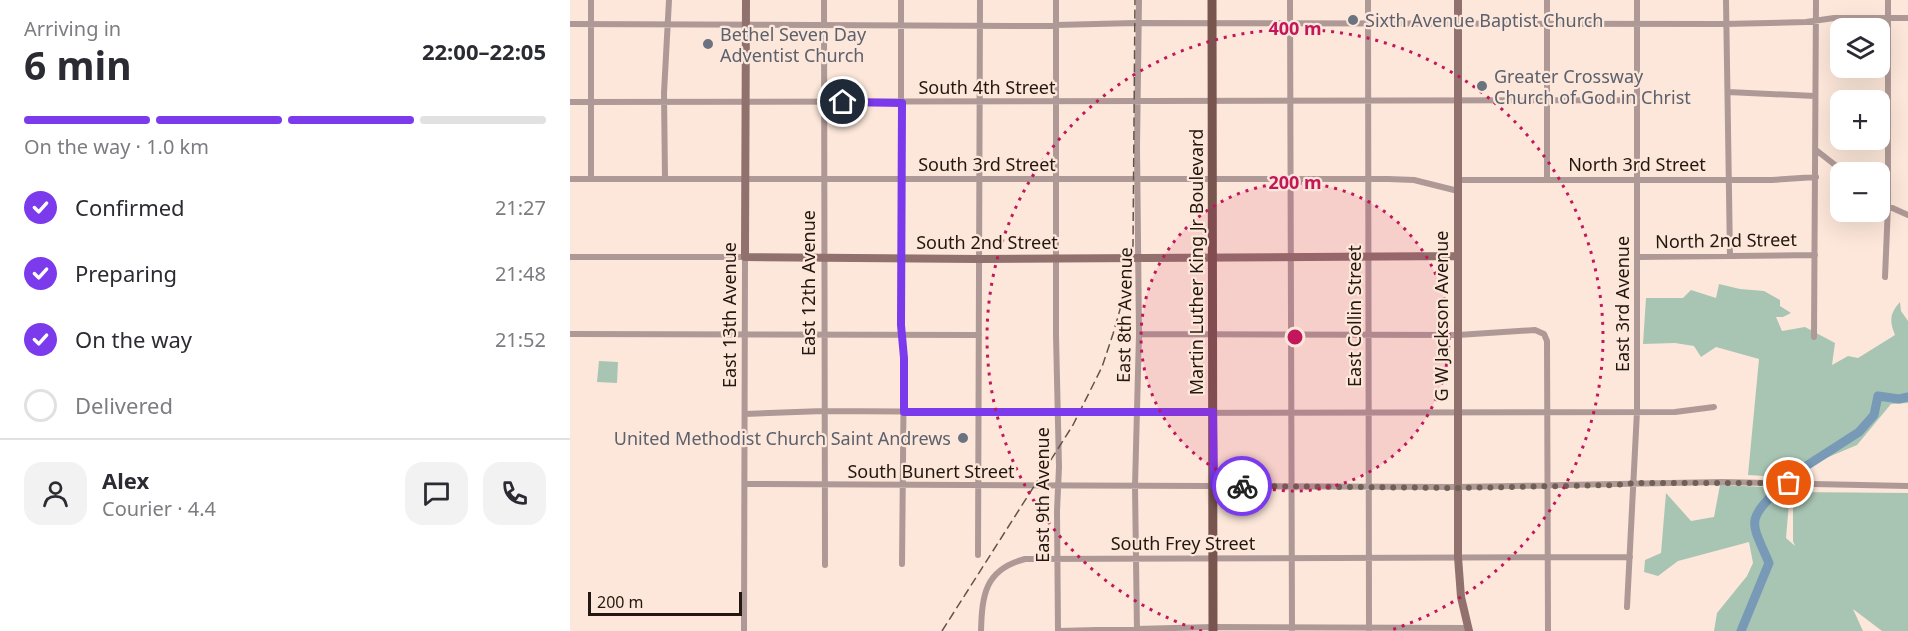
<!DOCTYPE html>
<meta charset="utf-8">
<style>
body{margin:0;font-family:"Noto Sans",sans-serif;background:#f2f2f3;color:#2b2b33;height:100vh;display:flex;flex-direction:column;font-size:22px;white-space:nowrap}
*{box-sizing:border-box;margin:0}
p{font-size:20px;color:#7c7c81}
.icon{flex:none;width:33px;height:33px;fill:none;stroke:currentColor;stroke-width:2;stroke-linecap:round;stroke-linejoin:round}
.map{position:relative;flex:1;overflow:hidden}
.panel{display:flex;flex-direction:column;background:#fff;width:570px}
.panel>*{flex:none}
.fabs{position:absolute;left:1260px;top:18px;display:grid;gap:12px}
.fabs a{display:grid;place-items:center;width:60px;height:60px;border-radius:12px;background:#fff;box-shadow:0 6px 24px #0002;font-size:30px}
.scale{position:absolute;left:18px;bottom:15px;width:154px;box-sizing:border-box;padding-left:6px;border:3px solid #23170f;border-top:0;font-size:16px;line-height:21px;white-space:nowrap;color:#23170f;-webkit-text-stroke:4px #fde7da;paint-order:stroke}
.pin{position:absolute;display:grid;place-items:center;width:51px;height:51px;color:#fff;margin:-26px;border:3px solid #fff;border-radius:50%;box-shadow:0 2px 6px #0007}
.courier{position:absolute;display:grid;place-items:center;width:60px;height:60px;margin:-30px;border:4px solid #7c3aed;border-radius:50%;background:#fff;color:#222;box-shadow:0 2px 8px #0007}
.head em{font-style:normal;font-weight:700}
.head div{display:flex;flex-direction:column-reverse}
.head{display:flex;align-items:center;justify-content:space-between;height:102px;padding:0 24px}
h1{font-size:39px;font-weight:700;line-height:45px}
.bar{display:grid;grid-template-columns:repeat(4,1fr);gap:9px 6px;align-content:center;height:72px;padding:0 24px}
.bar i{height:8px;border-radius:4px;background:#e1e1e2}
.bar .selected{background:#7c3aed}
.bar p{grid-column:span 4}
.line{display:flex;align-items:center;gap:15px;padding:0 24px;border-top:2px solid #e1e1e2}
.line div{flex:1}
.round{display:grid;place-items:center;flex:none;width:63px;height:63px;border-radius:18px;background:#f2f2f3}
ol{padding:0 24px;list-style:none}
li{display:flex;align-items:center;gap:18px;height:66px}
li p{margin-inline-start:auto}
li .icon{padding:6px;border-radius:50%;background:#7c3aed;color:#fff;stroke-width:4}
li:last-child{color:#7c7c81}
li i{width:33px;height:33px;border:3px solid #e1e1e2;border-radius:50%}
main{display:flex;flex:1;min-height:0}
.map>svg:first-child{display:block}
.green{fill:#a8c5b4}
.lines{fill:none;stroke-linecap:round;stroke-linejoin:round}
.river{stroke:#789ab7;stroke-width:9}
.street{stroke:#af9996;stroke-width:6}
.secondary{stroke:#90716d;stroke-width:8}
.primary{stroke:#795550;stroke-width:9}
.rail{stroke:#63544a;stroke-width:1.5;stroke-dasharray:9 4.5;stroke-linecap:butt}
.done{stroke:#6f6056;stroke-width:6;stroke-dasharray:0 10.8}
.route{stroke:#7c3aed;stroke-width:8}
.ring{fill:none;stroke:#c2185b;stroke-width:3;stroke-dasharray:3 6}
.worship-dot{fill:#6b7280;stroke:#fde7da;stroke-width:2}
.labels{text-anchor:middle;dominant-baseline:central;stroke-width:4.5;stroke-linejoin:round;paint-order:stroke}
.worship-label{font-size:18px;fill:#5b616d;stroke:#fde7da;text-anchor:start}
.street-label{font-size:18px;fill:#23170f;stroke:#fde7da}
.centre{fill:#c2185b;stroke:#fde7da;stroke-width:3}
.ring-label{font-size:18px;text-anchor:middle;font-weight:bold;fill:#c2185b;stroke:#fde7da;stroke-width:4.5;stroke-linejoin:round;paint-order:stroke}
</style>
<main>
<section class="panel">
<div class="head"><div><h1>6 min</h1><p>Arriving in</p></div><em>22:00–22:05</em></div>
<div class="bar"><i class="selected"></i><i class="selected"></i><i class="selected"></i><i></i><p>On the way · 1.0 km</p></div>
<ol>
<li><svg class="icon" aria-label="check" viewBox="0 0 24 24"><path d="M5 12l5 5 9-10"/></svg>Confirmed<p>21:27</p></li>
<li><svg class="icon" aria-label="check" viewBox="0 0 24 24"><path d="M5 12l5 5 9-10"/></svg>Preparing<p>21:48</p></li>
<li><svg class="icon" aria-label="check" viewBox="0 0 24 24"><path d="M5 12l5 5 9-10"/></svg>On the way<p>21:52</p></li>
<li><i></i>Delivered</li>
</ol>
<div class="line" style="height:108px"><a class="round"><svg class="icon" aria-label="person" viewBox="0 0 24 24"><circle cx="12" cy="8" r="4"/><path d="M4 21q1-7 8-7t8 7"/></svg></a><div><b>Alex</b><p>Courier · 4.4</p></div><a class="round"><svg class="icon" aria-label="chat" viewBox="0 0 24 24"><path d="M4 5h16v11H9l-5 4z"/></svg></a><a class="round"><svg class="icon" aria-label="phone" viewBox="0 0 24 24"><path d="M5 4h4l2 5-3 2q2 4 5 5l2-3 5 2v4C11 20 4 13 5 4z"/></svg></a></div>
</section>
<div class="map">
<svg width="1338" height="631" viewBox="0 0 1338 631">
<rect width="100%" height="100%" fill="#fde7da"/>
<path class="green" d="M1149 284 1170 289 1194 291 1210 300V306L1221 313 1213 317H1206L1212 331 1235 327 1265 343 1262 365 1278 356 1288 358 1325 335C1319 321 1320 313 1330 302L1331 311 1338 321V403L1321 404 1287 445 1211 477 1178 475 1189 359 1146 347 1131 357 1124 346 1105 343 1073 344 1076 298H1113L1121 290 1146 298Z
M29 361 48 362 47 383 27 382Z
M1150 485 1197 487 1219 503 1216 538 1225 546 1223 541V492L1338 493V631H1312L1283 609 1293 631H1144L1147 613 1177 576 1183 563 1179 542 1108 561 1088 576 1074 572 1075 560 1091 553 1096 493 1121 521 1144 517Z"/>
<g class="lines">
<path class="river" d="M1219 477 1289 432 1304 415 1308 396 1329 399 1338 397
M1171 631 1199 563C1180 519 1176 522 1211 486"/>
<path class="street" d="M254 0 255 565
M331 0V325L334 358 332 564
M486 0V335L489 467 487 511 488 631
M720 0 722 631
M798 0 799 631
M977 0V180
M1156 0 1160 256
M0 24 444 26 565 23 1155 24 1236 22 1264 18H1338
M1158 92 1245 96
M0 102 1066 100
M1246 150 1274 172
M95 178 94 93 99 0
M0 179H818L844 180 888 191
M21 179V0
M888 180H1202L1246 177
M1310 200 1318 206 1338 215
M0 257H175L174 631
M1068 257 1245 255
M1315 277 1318 206V0
M0 334 409 335
M569 334 888 335 965 330 974 334 977 341 978 631
M1244 337 1246 0
M175 414 253 411 567 413 1105 412 1144 407
M175 484 888 487 1152 482 1338 486
M408 555 410 0
M1057 607 1067 411V0
M411 631C412 595 415 569 455 559L1060 557
M488 631 643 627 899 628
M567 631 565 486 569 334 567 147 569 0"/>
<path class="secondary" d="M176 0 175 257 409 259 888 256
M888 0V557L891 597 899 631"/>
<path class="primary" d="M642 0 643 631"/>
<path class="rail" d="M372 631 503 425 532 367 543 334 555 292 563 245 565 0"/>
</g>
<g class="lines">
<path class="done" d="M672 486 888 488 1046 485 1065 483H1219"/>
<path class="route" d="M273 102 332 103 331 325 334 358V412H643L644 486H672"/>
</g>
<circle cx="725" cy="337" r="154" fill="#c2185b" fill-opacity=".12"/>
<g class="ring">
<circle cx="725" cy="337" r="154"/>
<path d="M632 631A308 308 0 1 1 818 631"/>
</g>
<g class="worship-dot">
<circle cx="783" cy="20" r="6"/>
<circle cx="138" cy="44" r="6"/>
<circle cx="912" cy="86" r="6"/>
<circle cx="393" cy="438" r="6"/>
</g>
<g class="labels">
<g class="worship-label">
<text x="795" y="20">Sixth Avenue Baptist Church</text>
<text x="150" y="34">Bethel Seven Day<tspan x="150" dy="21">Adventist Church</tspan></text>
<text x="924" y="76">Greater Crossway<tspan x="924" dy="21">Church of God in Christ</tspan></text>
<text x="381" y="438" text-anchor="end">United Methodist Church Saint Andrews</text>
</g>
<g class="street-label">
<text x="417" y="87">South 4th Street</text>
<text x="417" y="164">South 3rd Street</text>
<text x="1067" y="164">North 3rd Street</text>
<text transform="translate(1156 240) rotate(-1)">North 2nd Street</text>
<text x="417" y="242">South 2nd Street</text>
<text transform="translate(626 262) rotate(-90)">Martin Luther King Jr Boulevard</text>
<text transform="translate(238 283) rotate(-90)">East 12th Avenue</text>
<text transform="translate(1052 304) rotate(-90)">East 3rd Avenue</text>
<text transform="translate(159 315) rotate(-90)">East 13th Avenue</text>
<text transform="translate(554 315) rotate(-89)">East 8th Avenue</text>
<text transform="translate(784 316) rotate(-90)">East Collin Street</text>
<text transform="translate(871 316) rotate(-90)">G W Jackson Avenue</text>
<text x="361" y="471">South Bunert Street</text>
<text transform="translate(472 495) rotate(-90)">East 9th Avenue</text>
<text x="613" y="543">South Frey Street</text>
</g>
</g>
<circle cx="725" cy="337" r="9" class="centre"/>
<g class="ring-label">
<text x="725" y="35">400 m</text>
<text x="725" y="189">200 m</text>
</g>
</svg>
<div class="fabs">
<a><svg class="icon" aria-label="layers" viewBox="0 0 24 24"><path d="M12 4l9 5-9 5-9-5zM3 14l9 5 9-5"/></svg></a>
<a>+</a>
<a>−</a>
</div>
<div class="scale">200 m</div>
<div class="pin" style="left:1219px;top:483px;background:#ea580c"><svg class="icon" aria-label="bag" viewBox="0 0 24 24"><path d="M5 8h14l-1 12H6zM9 8a3 3 0 0 1 6 0"/></svg></div>
<div class="pin" style="left:273px;top:102px;background:#1f2937"><svg class="icon" aria-label="home" viewBox="0 0 24 24"><path d="M3 11l9-7 9 7M6 9v11h12V9"/></svg></div>
<div class="courier" style="left:672px;top:486px"><svg class="icon" aria-label="bike" viewBox="0 0 24 24"><circle cx="6" cy="16" r="4"/><circle cx="18" cy="16" r="4"/><path d="M6 16l4-8h5l3 8M10 8l3 8H6M13 5h3"/></svg></div>
</div>
</main>
